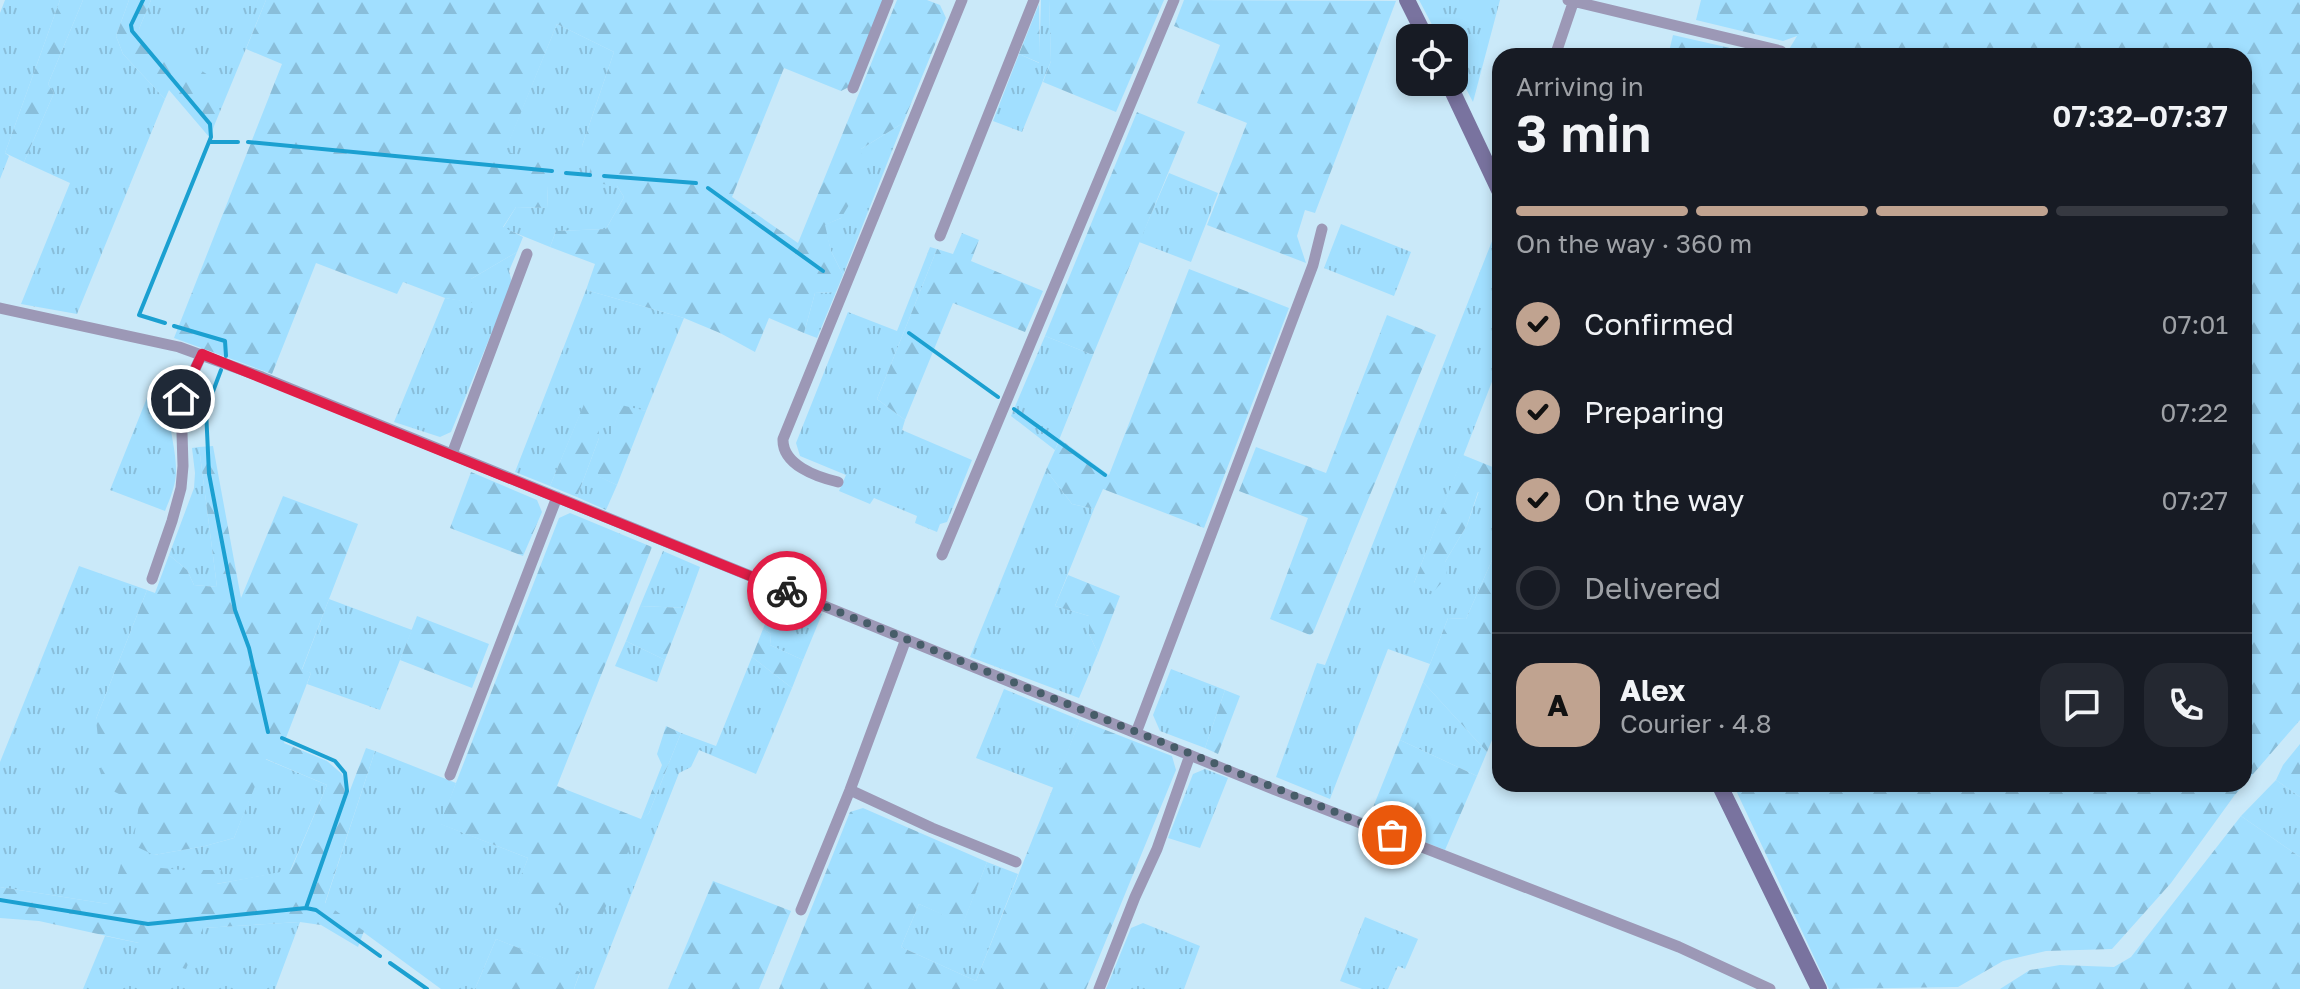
<!DOCTYPE html>
<meta charset="utf-8">
<style>
body{margin:0;font-family:"Golos Text",sans-serif;background:#242831;color:#f1f3f6;height:100vh;display:flex;flex-direction:column;font-size:30px;white-space:nowrap}
*{box-sizing:border-box;margin:0}
p{font-size:26px;color:#9ea1a6}
.icon{flex:none;width:44px;height:44px;fill:none;stroke:currentColor;stroke-width:2;stroke-linecap:round;stroke-linejoin:round}
.map{position:relative;flex:1;overflow:hidden}
.details{position:absolute;left:1492px;top:48px;width:760px;height:744px;display:flex;flex-direction:column;background:#171b24;border-radius:24px;box-shadow:0 4px 12px #0003}
.details>*{flex:none}
.controls{position:absolute;left:1396px;top:24px;display:grid;gap:16px}
.controls a{display:grid;place-items:center;width:72px;height:72px;border-radius:16px;background:#171b24;box-shadow:0 4px 12px #0003;font-size:40px}
.pin{position:absolute;display:grid;place-items:center;width:68px;height:68px;color:#fff;margin:-34px;border:4px solid #fff;border-radius:50%;box-shadow:0 2px 8px #0007}
.courier{position:absolute;display:grid;place-items:center;width:80px;height:80px;margin:-40px;border:6px solid #e11d48;border-radius:50%;background:#fff;color:#222;box-shadow:0 2px 10px #0007}
.overview em{font-style:normal;font-weight:600}
.overview div{display:flex;flex-direction:column-reverse}
.overview{display:flex;align-items:center;justify-content:space-between;height:136px;padding:0 24px}
h1{font-size:52px;font-weight:600;line-height:60px}
.bar{display:grid;grid-template-columns:repeat(4,1fr);gap:12px 8px;align-content:center;height:96px;padding:0 24px}
.bar i{height:10px;border-radius:6px;background:#363941}
.bar .active{background:#c0a390}
.bar p{grid-column:span 4}
.line{display:flex;align-items:center;gap:20px;padding:0 24px;border-top:2px solid #363941}
.line div{flex:1}
.round{display:grid;place-items:center;flex:none;width:84px;height:84px;border-radius:24px;background:#242831}
ol{padding:0 24px;list-style:none}
li{display:flex;align-items:center;gap:24px;height:88px}
li p{margin-inline-start:auto}
li .icon{padding:8px;border-radius:50%;background:#c0a390;color:#111;stroke-width:4}
li:last-child{color:#9ea1a6}
li i{width:44px;height:44px;border:4px solid #363941;border-radius:50%}
.map>svg:first-child{display:block}
.grass{fill:url(#grass-tufts)}
.forest{fill:url(#forest-firs)}
.lines{fill:none;stroke-linecap:round;stroke-linejoin:round}
.stream{stroke:#1ba0d1;stroke-width:4}
.street{stroke:#9c98b6;stroke-width:11}
.secondary{stroke:#79739f;stroke-width:16}
.done{stroke:#475d69;stroke-width:8;stroke-dasharray:0 14.4}
.route{stroke:#e11d48;stroke-width:10}
</style>
<div class="map">
<svg width="2300" height="989" viewBox="0 0 2300 989">
<defs>
<pattern id="grass-tufts" width="24" height="20" patternUnits="userSpaceOnUse" patternTransform="scale(2)"><rect width="24" height="20" fill="#a1dfff"/><path d="M3 7l-1-3M5 7V3M7 7l1-3M15 17l-1-3M17 17v-4M19 17l1-3" fill="none" stroke="#89beda"/></pattern>
<pattern id="forest-firs" width="22" height="20" patternUnits="userSpaceOnUse" patternTransform="scale(2)"><rect width="22" height="20" fill="#a1dfff"/><path d="M5 1l3.5 6h-7zM16 11l3.5 6h-7z" fill="#89beda"/></pattern>
</defs>
<rect width="100%" height="100%" fill="#cae9f9"/>
<path class="grass" d="M5 0H60L5 153 9 156 0 179V13Z
M83 0H129L116 36 123 54 165 99 77 314 21 304 70 183 24 162 54 93 48 84Z
M151 0H266L214 126 139 29Z
M1041 0H1049L1051 61 1022 132 993 121 1019 54 1039 63Z
M1419 0H1500L1473 102 1454 66V38H1439Z
M557 24 614 52 582 146 617 186 624 197 606 229 556 231 550 247 503 228 516 207 547 208 548 186 504 153Z
M903 123 843 275 831 251 824 225 841 218 861 149Z
M1169 173 1218 193 1191 262 1139 242Z
M1341 224 1411 252 1394 296 1324 268Z
M1496 231H1500V361L1414 583 1445 562 1467 525 1479 491 1500 500V542L1466 619 1448 618 1430 664 1388 649 1330 799 1276 777 1317 663 1325 665Z
M930 247 937 249 877 399 905 420 902 430 972 460 947 522 940 524 937 532 915 523 917 516 874 498 870 504 839 491 846 475 800 456 796 443 848 312 897 331Z
M517 252 509 271 512 283 451 432 440 437 394 422 445 298 471 302V279Z
M586 290 684 318 646 411 621 406 598 476 617 485 606 510 577 497 599 438 584 405 550 486 515 472Z
M836 292 817 338 804 333 815 293Z
M1045 336 1093 355 1055 450 1011 416Z
M153 383 172 390C164 420 177 445 176 474 175 487 170 499 165 511L110 490Z
M199 447 217 587 194 585 187 570 169 555 194 488 195 473 192 448Z
M1046 470 1072 504 1094 509 1055 606 1089 616V634L1098 653 1079 698 970 657Z
M663 551 700 567 685 608 640 606Z
M79 566 147 590 96 719 139 804 154 855 205 846 234 838 265 759 327 785 290 871 216 884 220 870H182L108 904 0 887V762Z
M776 597 822 614 803 660 770 645 771 634 763 629Z
M329 599 412 630 380 710 307 684 311 673 302 670Z
M626 641 665 660 657 682 615 666Z
M752 657 792 688 756 774 699 750 691 767 679 773 594 989H574L580 973 496 939 475 989H441L325 904 375 751 456 783 441 824 528 858 517 887 641 819 649 813 681 733 716 746Z
M1171 669 1225 690 1205 748 1160 731 1153 715Z
M1423 682 1487 752 1477 776 1400 740Z
M1004 689 1080 720 1054 788 976 758Z
M1205 769 1228 778 1200 848 1168 838 1193 774Z
M2276 780 2300 797V857L2241 816Z
M987 862 1018 874 976 981 901 947 919 904 963 923Z
M1365 917 1418 939 1405 969 1398 966 1388 989H1362L1340 981Z
M300 922 275 989H83L105 936 139 943 202 928Z
M1143 923 1200 946 1184 989H1106L1131 928Z"/>
<path class="forest" d="M60 0H83L48 84 54 93 24 162 5 153Z
M129 0H151L139 29 214 79 218 110 211 119 214 126 210 138 169 90 165 99 123 54 116 36Z
M266 0H883L849 87 841 91 784 68 732 197 798 243 897 0H927L940 5 946 18 903 123 861 149 862 184 841 218 825 225 831 251 843 275 836 292 815 293 804 333 769 318 755 352 720 333 684 318 586 290 595 264 550 247 556 231 606 229 624 197 617 186 596 183 582 146 614 52 557 24 505 152 555 162 548 186 547 208 516 207 503 227 523 237 517 252 471 279 472 303 445 298 403 282 397 294 316 263 272 374 174 338 282 64 246 49Z
M1049 0H1164L1116 112 1043 82 1051 61Z
M1184 0 1396 1 1315 213 1305 210 1297 236 1306 263 1207 225 1247 123 1197 103 1220 45 1174 26Z
M1701 0H2300V720L2234 796 2171 883 2112 949 2046 951 2003 961 1958 987 1829 989 1733 784H2244V56H1785L1797 36 1783 41 1696 20Z
M1039 4 1040 63 1019 54Z
M1673 35 1765 56H1668Z
M1137 112 1185 132 1093 355 1045 336Z
M962 233 979 240 971 261 1043 291 1025 332 953 303 905 420 877 399 937 249 953 254Z
M1189 269 1289 308 1204 528 1103 489 1094 509 1072 504 1046 470 1060 439 1109 475Z
M1387 315 1436 335 1313 633 1310 635 1270 619 1308 518 1239 491 1256 447 1326 473Z
M584 404 598 409 599 438 577 497 550 486Z
M621 405 646 411 617 485 597 476Z
M213 446 241 598 283 496 358 524 302 669 311 673 284 743 327 761 342 774 349 793 366 748 375 751 325 903 364 931 358 947 321 925 300 922 203 928 186 969 148 958 139 943 39 921 0 918V887L108 904 121 864 182 870H221L217 884 291 870 327 785 266 759 234 838 205 846 154 855 133 845 139 804 103 786 96 719 147 590 155 593 169 555 187 570 194 585 217 587 199 447Z
M1463 455 1500 470V500L1478 492 1467 525 1445 562 1447 577 1433 592 1414 583Z
M471 472 537 500 542 512 523 556 450 528Z
M570 513 652 547 557 786 641 819 662 765 657 754 666 726 681 733 649 813 641 820 600 921 516 888 528 858 440 824 559 518Z
M1500 542V721L1487 752 1423 682 1448 618 1466 619Z
M1068 575 1120 596 1098 653 1089 634V616L1055 606Z
M640 606 685 608 665 660 626 641Z
M417 616 489 644 472 688 400 660Z
M763 629 771 634 770 645 803 660 792 688 752 657Z
M1225 690 1240 696 1218 754 1205 748Z
M1080 720 1172 756 1176 770 1086 989H779L850 812 863 808 987 862 963 924 919 904 901 947 976 981Z
M1400 740 1477 776 1445 850 1368 820Z
M2300 744V797L2276 780 2283 765Z
M2241 816 2300 857V989H2000L2030 970 2060 965 2114 967 2131 957Z
M713 881 791 911 759 989H668Z
M496 939 580 972 574 989H475Z"/>
<g class="lines">
<path class="stream" d="M143 0 131 25 132 31 210 124 211 137 139 315 165 323
M210 142H238
M248 142 552 171
M566 173 590 175
M604 176 696 183
M708 188 823 271
M174 326 225 341 226 356
M909 333 998 397
M221 370 206 410 209 474 235 610 249 648 268 732
M1014 409 1105 475
M0 900 148 924 306 908 347 791 345 773 335 761 282 738
M306 908 316 910 380 956
M390 963 427 989"/>
<path class="street" d="M1568 0 1781 51
M1555 56 1574 0
M853 88 888 0
M940 236 1034 0
M0 308 179 347 262 377 1278 791 1679 947 1770 989
M452 454 527 254
M838 482C817 477 782 465 783 439L962 0
M942 555 1174 0
M152 579 172 521 181 488 183 466 181 399 202 354
M1136 733 1313 265 1322 229
M450 775 557 497
M850 790 932 828 1016 862
M801 910 850 790 906 639
M1099 989 1135 897 1157 849 1190 755"/>
<path class="secondary" d="M1407 0 1426 38
M1448 82 1500 192
M1719 784 1819 989"/>
</g>
<g class="lines">
<path class="done" d="M787 591 1392 835"/>
<path class="route" d="M181 399 202 354 787 591"/>
</g>
</svg>
<div class="controls">
<a><svg class="icon" aria-label="locate" viewBox="0 0 24 24"><circle cx="12" cy="12" r="6"/><path d="M12 2v4M12 18v4M2 12h4M18 12h4"/></svg></a>
</div>
<div class="pin" style="left:1392px;top:835px;background:#ea580c"><svg class="icon" aria-label="bag" viewBox="0 0 24 24"><path d="M5 8h14l-1 12H6zM9 8a3 3 0 0 1 6 0"/></svg></div>
<div class="pin" style="left:181px;top:399px;background:#1f2937"><svg class="icon" aria-label="home" viewBox="0 0 24 24"><path d="M3 11l9-7 9 7M6 9v11h12V9"/></svg></div>
<div class="courier" style="left:787px;top:591px"><svg class="icon" aria-label="bike" viewBox="0 0 24 24"><circle cx="6" cy="16" r="4"/><circle cx="18" cy="16" r="4"/><path d="M6 16l4-8h5l3 8M10 8l3 8H6M13 5h3"/></svg></div>
<section class="details">
<div class="overview"><div><h1>3 min</h1><p>Arriving in</p></div><em>07:32–07:37</em></div>
<div class="bar"><i class="active"></i><i class="active"></i><i class="active"></i><i></i><p>On the way · 360 m</p></div>
<ol>
<li><svg class="icon" aria-label="check" viewBox="0 0 24 24"><path d="M5 12l5 5 9-10"/></svg>Confirmed<p>07:01</p></li>
<li><svg class="icon" aria-label="check" viewBox="0 0 24 24"><path d="M5 12l5 5 9-10"/></svg>Preparing<p>07:22</p></li>
<li><svg class="icon" aria-label="check" viewBox="0 0 24 24"><path d="M5 12l5 5 9-10"/></svg>On the way<p>07:27</p></li>
<li><i></i>Delivered</li>
</ol>
<div class="line" style="height:144px"><b class="round" style="background:#c0a390;color:#111">A</b><div><b>Alex</b><p>Courier · 4.8</p></div><a class="round"><svg class="icon" aria-label="chat" viewBox="0 0 24 24"><path d="M4 5h16v11H9l-5 4z"/></svg></a><a class="round"><svg class="icon" aria-label="phone" viewBox="0 0 24 24"><path d="M5 4h4l2 5-3 2q2 4 5 5l2-3 5 2v4C11 20 4 13 5 4z"/></svg></a></div>
</section>
</div>
